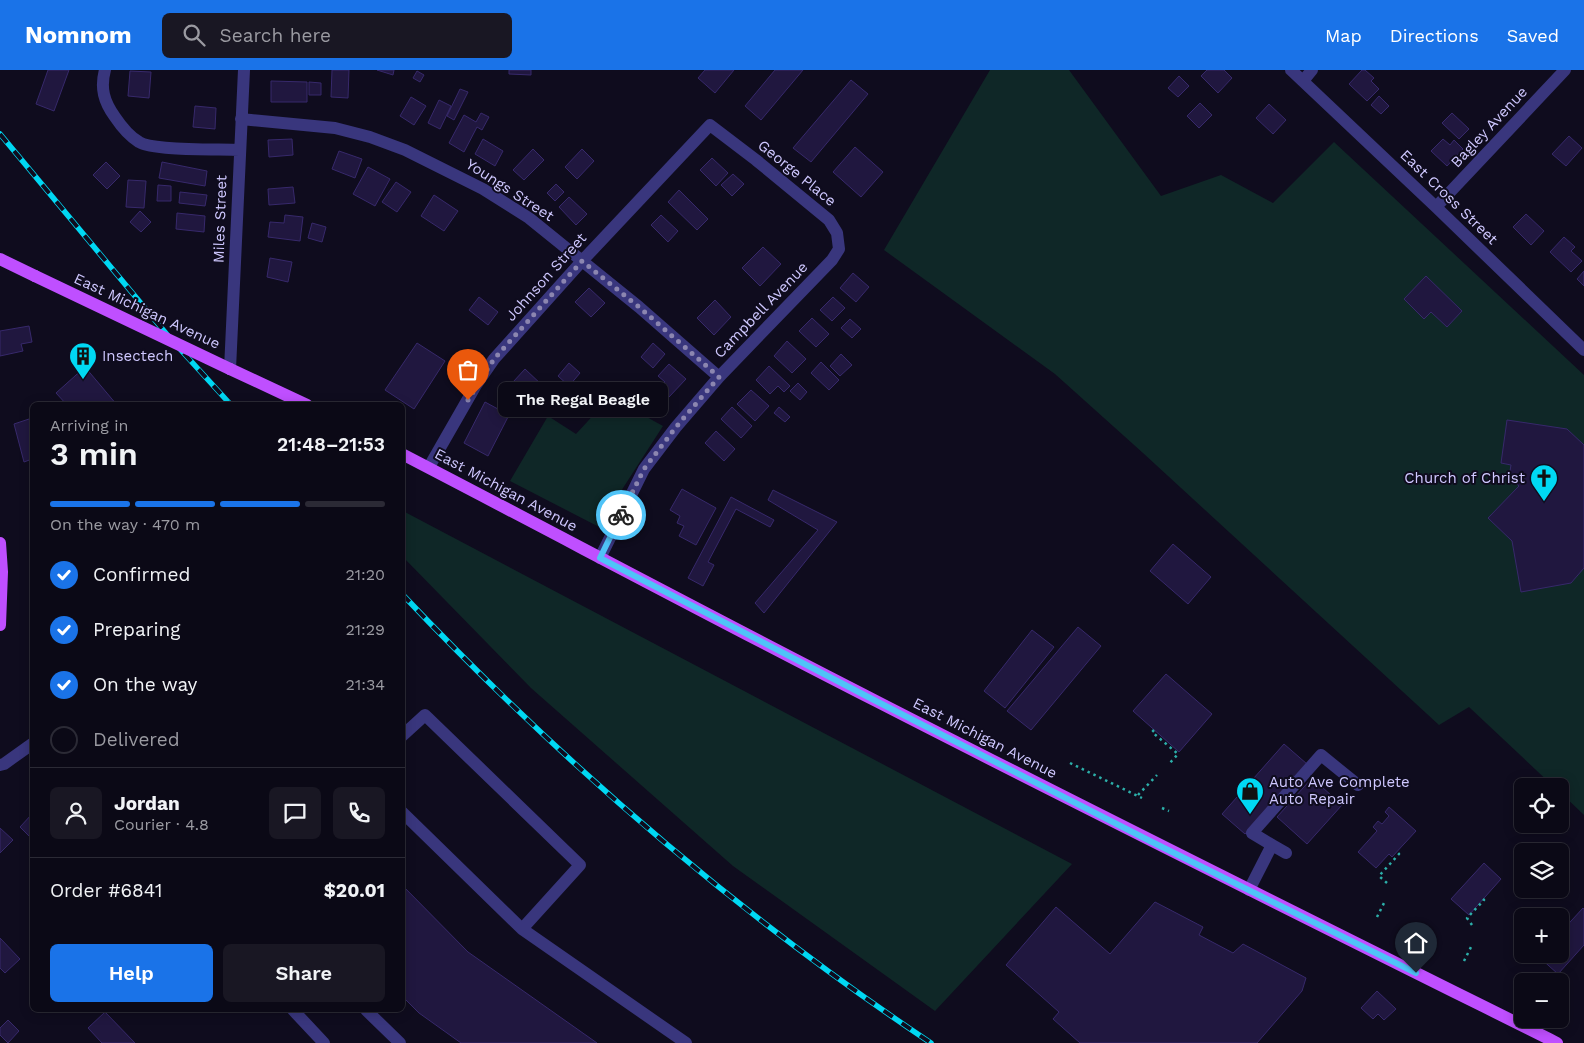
<!DOCTYPE html>
<meta charset="utf-8">
<style>
body{margin:0;font-family:"Work Sans",sans-serif;background:#191723;color:#f1f3f6;height:100vh;display:flex;flex-direction:column;font-size:19px;white-space:nowrap}
*{box-sizing:border-box;margin:0}
p{font-size:16px;color:#9a9aa1}
.icon{flex:none;width:28px;height:28px;fill:none;stroke:currentColor;stroke-width:2;stroke-linecap:round;stroke-linejoin:round}
.map{position:relative;flex:1;overflow:hidden}
.sheet{position:absolute;left:30px;top:332px;width:375px;height:610px;display:flex;flex-direction:column;background:#0b0916;border-radius:8px;box-shadow:0 2px 12px #0003,0 0 0 1px #2b2a35}
.sheet>*{flex:none}
.buttons{position:absolute;left:1514px;top:708px;display:grid;gap:10px}
.buttons a{display:grid;place-items:center;width:55px;height:55px;border-radius:8px;background:#0b0916;box-shadow:0 2px 12px #0003,0 0 0 1px #2b2a35;font-size:25px}
.pin{position:absolute;display:grid;place-items:center;width:42px;height:42px;color:#fff;margin:-51px -21px;border-radius:50% 50% 50% 0;rotate:-45deg;box-shadow:0 0 5px #0007}
.pin .icon{rotate:45deg}
.courier{position:absolute;display:grid;place-items:center;width:50px;height:50px;margin:-25px;border:4px solid #4fc3f7;border-radius:50%;background:#fff;color:#222;box-shadow:0 1px 6px #0007}
.bubble{position:absolute;height:35px;border-radius:8px;background:#0b0916;box-shadow:0 2px 12px #0003,0 0 0 1px #2b2a35;font-size:16px;font-weight:600;line-height:35px;text-align:center}
.summary em{font-style:normal;font-weight:600}
.summary div{display:flex;flex-direction:column-reverse}
.summary{display:flex;align-items:center;justify-content:space-between;height:85px;padding:0 20px}
h1{font-size:32px;font-weight:600;line-height:38px}
.bar{display:grid;grid-template-columns:repeat(4,1fr);gap:8px 5px;align-content:center;height:60px;padding:0 20px}
.bar i{height:6px;border-radius:4px;background:#2b2a35}
.bar .current{background:#1a73e8}
.bar p{grid-column:span 4}
.line{display:flex;align-items:center;gap:12px;padding:0 20px;border-top:1px solid #2b2a35}
.line div{flex:1}
.round{display:grid;place-items:center;flex:none;width:52px;height:52px;border-radius:8px;background:#191723}
ol{padding:0 20px;list-style:none}
li{display:flex;align-items:center;gap:15px;height:55px}
li p{margin-inline-start:auto}
li .icon{padding:5px;border-radius:50%;background:#1a73e8;color:#fff;stroke-width:4}
li:last-child{color:#9a9aa1}
li i{width:28px;height:28px;border:2px solid #2b2a35;border-radius:50%}
.cta{display:flex;gap:10px;margin-top:auto;padding:10px 20px}
.cta a{flex:1;height:58px;border-radius:8px;background:#1a73e8;color:#fff;font-size:20px;font-weight:600;line-height:58px;text-align:center}
.cta a+a{background:#191723;color:#f1f3f6}
header{display:flex;align-items:center;gap:30px;box-sizing:border-box;height:70px;padding:0 25px;background:#1a73e8;color:#fff}
header strong{font-size:24px}
nav{display:flex;gap:28px;margin-inline-start:auto;font-size:18px}
.search{width:350px;height:45px;background:#191723;display:flex;align-items:center;gap:12px;box-sizing:border-box;padding:0 18px;border-radius:8px;color:#9a9aa1;font-size:19px}
.map>svg:first-child{display:block}
.green{fill:#0f2727}
.building{fill:#20173f;stroke:#37296b}
.lines{fill:none;stroke-linecap:round;stroke-linejoin:round}
.path{stroke:#2cafa9;stroke-width:2.5;stroke-dasharray:2.5 4;stroke-linecap:butt}
.minor{stroke:#39367d;stroke-width:12}
.major{stroke:#bf4fff;stroke-width:12}
.rail-casing{stroke:#00d8f3;stroke-width:5.5}
.rail{stroke:#0f0c1e;stroke-width:4;stroke-dasharray:11;stroke-linecap:butt}
.major-bridge{stroke:#bf4fff;stroke-width:12}
.done{stroke:#8c86b0;stroke-width:5;stroke-dasharray:0 9}
.route{stroke:#4fc3f7;stroke-width:6}
.labels{text-anchor:middle;dominant-baseline:central;stroke-width:4;stroke-linejoin:round;paint-order:stroke}
.street-label{font-size:15px;fill:#cfc8ff;stroke:#0f0c1e}
.poi-label{font-size:15px;fill:#cfc8ff;stroke:#0f0c1e;text-anchor:start}
</style>
<header>
<strong>Nomnom</strong>
<div class="search"><svg class="icon" aria-label="search" viewBox="0 0 24 24"><circle cx="10" cy="10" r="6"/><path d="M15 15l6 6"/></svg>Search here</div>
<nav><a>Map</a><a>Directions</a><a>Saved</a></nav>
</header>
<div class="map">
<svg width="1584" height="973" viewBox="0 0 1584 973">
<rect width="100%" height="100%" fill="#0f0c1e"/>
<path class="green" d="M990 0H1069L1161 126 1221 105 1273 133 1334 72 1584 305V745L1560 722V716H1553L1469 637 1439 655 1143 383 1055 304 884 180Z
M610 327 663 356 623 418 603 459 510 411 548 346 576 364Z
M402 441H403L1072 794 935 941 733 796 531 618 403 487Z"/>
<path class="building" d="M48 0H69L54 41 36 34Z
M332 0H349L348 28 331 27Z
M377 0H394L393 5Z
M509 0H531V5L509 4Z
M705 0H734L715 23 698 8Z
M775 0H803L761 50 745 36Z
M1207 0H1224L1232 8 1218 23 1201 6Z
M1362 0H1365L1374 8 1371 11 1379 19 1367 31 1349 14Z
M130 1 151 2 149 28 128 26Z
M417 1 424 5 420 12 413 8Z
M1179 6 1189 16 1178 27 1168 18Z
M851 10 868 24 811 92 793 78Z
M271 11 307 12V32H271Z
M309 12 321 13V25H309Z
M460 19 468 22 454 50 447 46Z
M1379 26 1389 36 1381 44 1371 35Z
M411 27 426 36 414 55 400 46Z
M439 30 451 36 440 59 428 53Z
M1200 33 1212 45 1199 58 1187 46Z
M1269 34 1286 50 1273 64 1256 48Z
M195 36 216 38 215 59 193 57Z
M481 43 489 47 482 60 477 57 464 82 449 73 464 45 476 52Z
M1452 43 1469 59 1459 69 1442 53Z
M1569 66 1582 78 1566 96 1552 84Z
M292 69 293 85 269 87 268 70Z
M483 69 503 81 495 96 475 84Z
M1443 69 1450 75 1454 70 1463 79 1447 96 1431 81Z
M855 77 883 102 861 127 833 102Z
M533 79 544 90 524 110 513 100Z
M582 79 594 91 577 109 565 97Z
M339 81 362 89 355 108 332 99Z
M712 88 728 103 716 116 700 100Z
M106 92 120 106 107 119 93 105Z
M162 92 207 101 205 116 159 108Z
M368 97 390 109 375 136 353 124Z
M733 104 744 114 732 126 721 115Z
M128 110 146 111 144 138 126 137Z
M396 112 411 122 397 142 382 132Z
M556 114 564 122 555 131 547 123Z
M158 115 171 116V131H157Z
M293 117 295 133 269 135 268 119Z
M679 120 708 149 697 160 668 132Z
M180 122 207 125 205 136 179 133Z
M434 125 458 141 444 161 421 146Z
M569 127 587 144 576 155 559 137Z
M140 141 151 152 141 162 130 152Z
M177 143 205 146 204 162 176 159Z
M1526 144 1544 161 1531 175 1513 157Z
M285 145 303 147 300 171 268 167 270 152 284 153Z
M661 145 678 161 668 172 651 155Z
M312 153 326 157 322 172 308 168Z
M1564 167 1575 177 1571 181 1582 191 1571 202 1550 182Z
M763 177 781 194 760 216 742 198Z
M270 188 292 192 288 212 267 207Z
M1584 201V216L1577 209Z
M853 203 869 217 856 232 840 218Z
M1426 206 1462 241 1447 257 1431 242 1424 249 1404 229Z
M589 218 605 233 591 247 575 232Z
M479 227 498 242 488 255 469 240Z
M833 227 845 238 832 251 820 240Z
M715 230 731 247 714 265 697 248Z
M812 248 829 264 816 277 799 261Z
M850 249 861 259 852 268 841 258Z
M29 256 32 272 21 274 23 281 0 286V261Z
M787 271 806 289 792 303 774 286Z
M417 273 445 291 414 339 385 320Z
M653 273 665 284 653 298 641 287Z
M841 284 852 295 840 306 830 296Z
M821 292 839 310 829 320 811 303Z
M569 293 580 303 569 316 558 306Z
M669 294 686 309 669 327 659 318 665 312 658 306Z
M769 296 790 316 784 322 778 316 770 324 756 310Z
M85 297 117 335H67L56 323Z
M525 299 543 316 530 330 513 312Z
M798 313 807 322 800 330 790 321Z
M751 320 769 336 755 351 737 334Z
M485 332 509 345 488 386 464 373Z
M732 337 752 356 741 368 721 349Z
M779 337 790 347 785 352 774 343Z
M32 348V389L24 392 14 354Z
M1507 350 1567 359 1584 375V498L1571 513 1521 522 1512 471 1488 448 1519 416 1509 407 1511 395 1501 393Z
M716 361 735 379 724 391 705 373Z
M682 419 716 438 696 475 679 466 684 456 677 453 680 446 670 440Z
M773 420 837 452 764 543 755 533 818 460 768 430Z
M731 427 774 450 770 457 736 439 708 492 714 495 703 516 688 508Z
M1173 474 1211 507 1188 534 1150 501Z
M1078 557 1101 576 1031 660 1007 641Z
M1032 560 1054 577 1005 638 984 621Z
M1166 604 1212 644 1179 682 1133 641Z
M1284 674 1307 694 1245 764 1222 744Z
M1312 708 1342 735 1307 774 1277 747Z
M1389 737 1416 761 1392 787 1389 784 1376 798 1358 782 1377 761 1373 757 1378 751 1382 754 1389 746 1385 742Z
M32 744V769L20 757Z
M0 758 13 770 0 783Z
M1484 793 1501 809 1469 845 1451 829Z
M402 815 468 882 597 973H461L419 943 402 926Z
M1155 832 1203 857 1199 865 1233 883 1243 874 1306 908 1302 921 1257 973H1080L1053 949 1059 942 1006 895 1056 837 1110 884Z
M1583 838 1584 839V875L1558 904 1539 887 1541 884H1560V863Z
M0 868 20 889 5 903 0 898Z
M1377 921 1396 939 1384 950 1378 944 1373 949 1361 938Z
M105 942 135 973H102L88 958Z
M8 950 19 961 8 973 0 965V958Z"/>
<g class="lines">
<path class="path" d="M1154 660 1152 662 1178 684 1169 694
M1070 693 1142 728
M1138 725 1157 705
M1162 738 1169 741
M1387 813 1379 806 1399 784 1397 782
M1377 847 1385 831
M1472 855 1467 848 1484 830 1483 829
M1464 891 1472 875"/>
<path class="minor" d="M105 0C100 18 104 32 115 47 121 56 129 66 139 72 153 81 218 79 239 80
M1291 0 1436 137 1584 280
M1303 11 1312 0
M241 49 335 58 370 67 405 80 483 119 529 148 639 237 719 307
M1436 137 1565 0
M230 299 244 0
M429 397 476 315 494 289 582 191 710 55 756 90 829 150 837 163 839 179 832 190 719 307 676 357 644 399 600 488
M402 666 425 645 580 795 522 859
M0 695 4 694 32 674
M402 742 522 859 686 973
M1272 775 1286 783
M1249 820 1272 775 1252 763 1321 685 1358 715
M293 940 324 973
M366 940 400 973"/>
<path class="major" d="M0 189 35 206
M230 299 307 335
M402 384C560 466 717 550 876 631 1102 747 1330 860 1557 973
M0 473 2 502 0 555"/>
<g class="rail-casing">
<path id="rail" d="M0 64 169 267 231 335
M402 524C562 693 738 844 931 973"/>
</g>
<use href="#rail" class="rail"/>
<path class="major-bridge" d="M35 206 230 299"/>
</g>
<g class="lines">
<path class="done" d="M468 330 494 289 582 191 639 237 719 307 676 357 644 399 621 445"/>
<path class="route" d="M621 445 600 488 874 630 1150 771 1416 903"/>
</g>
<defs>
<g id="building-pin" transform="scale(1.4375)"><path d="M0 17L-7.5 6A9.5 9.5 0 1 1 7.5 6Z" fill="#00d8f3" stroke="#0f0c1e"/><path d="M-4-6H4V6H1V3H-1V6H-4ZM-2.5-4.3h1.7v1.8h-1.7ZM.8-4.3h1.7v1.8H.8ZM-2.5-1h1.7V.8h-1.7ZM.8-1h1.7V.8H.8Z" fill="#111"/></g>
<g id="church-pin" transform="scale(1.4375)"><path d="M0 17L-7.5 6A9.5 9.5 0 1 1 7.5 6Z" fill="#00d8f3" stroke="#0f0c1e"/><path d="M-1.2-6h2.4v3.5h3.3v2.4h-3.3V6h-2.4V-.1h-3.3v-2.4h3.3Z" fill="#111"/></g>
<g id="shop-pin" transform="scale(1.4375)"><path d="M0 17L-7.5 6A9.5 9.5 0 1 1 7.5 6Z" fill="#00d8f3" stroke="#0f0c1e"/><path d="M-5-2.5h2.3a2.7 3.5 0 0 1 5.4 0H5L5.5 6h-11ZM-1.5-2.5h3a1.5 2.3 0 0 0-3 0Z" fill="#111"/></g>
</defs>
<g fill-rule="evenodd">
<use href="#building-pin" x="83" y="286"/>
<use href="#church-pin" x="1544" y="408"/>
<use href="#shop-pin" x="1250" y="721"/>
</g>
<g class="labels">
<g class="street-label">
<text transform="translate(1489 57) rotate(-47)">Bagley Avenue</text>
<text transform="translate(797 103) rotate(39)">George Place</text>
<text transform="translate(510 120) rotate(33)">Youngs Street</text>
<text transform="translate(1449 127) rotate(44)">East Cross Street</text>
<text transform="translate(220 149) rotate(-88)">Miles Street</text>
<text transform="translate(546 207) rotate(-48)">Johnson Street</text>
<text transform="translate(761 240) rotate(-46)">Campbell Avenue</text>
<text transform="translate(147 241) rotate(25)">East Michigan Avenue</text>
<text transform="translate(506 420) rotate(28)">East Michigan Avenue</text>
<text transform="translate(985 668) rotate(27)">East Michigan Avenue</text>
</g>
<g class="poi-label">
<text x="102" y="286">Insectech</text>
<text x="1525" y="408" text-anchor="end">Church of Christ</text>
<text x="1269" y="712">Auto Ave Complete<tspan x="1269" dy="17">Auto Repair</tspan></text>
</g>
</g>
</svg>
<div class="buttons">
<a><svg class="icon" aria-label="locate" viewBox="0 0 24 24"><circle cx="12" cy="12" r="6"/><path d="M12 2v4M12 18v4M2 12h4M18 12h4"/></svg></a>
<a><svg class="icon" aria-label="layers" viewBox="0 0 24 24"><path d="M12 4l9 5-9 5-9-5zM3 14l9 5 9-5"/></svg></a>
<a>+</a>
<a>−</a>
</div>
<div class="pin" style="left:468px;top:330px;background:#ea580c"><svg class="icon" aria-label="bag" viewBox="0 0 24 24"><path d="M5 8h14l-1 12H6zM9 8a3 3 0 0 1 6 0"/></svg></div>
<div class="pin" style="left:1416px;top:903px;background:#1f2937"><svg class="icon" aria-label="home" viewBox="0 0 24 24"><path d="M3 11l9-7 9 7M6 9v11h12V9"/></svg></div>
<div class="courier" style="left:621px;top:445px"><svg class="icon" aria-label="bike" viewBox="0 0 24 24"><circle cx="6" cy="16" r="4"/><circle cx="18" cy="16" r="4"/><path d="M6 16l4-8h5l3 8M10 8l3 8H6M13 5h3"/></svg></div>
<div class="bubble" style="left:498px;top:312px;width:170px">The Regal Beagle</div>
<section class="sheet">
<div class="summary"><div><h1>3 min</h1><p>Arriving in</p></div><em>21:48–21:53</em></div>
<div class="bar"><i class="current"></i><i class="current"></i><i class="current"></i><i></i><p>On the way · 470 m</p></div>
<ol>
<li><svg class="icon" aria-label="check" viewBox="0 0 24 24"><path d="M5 12l5 5 9-10"/></svg>Confirmed<p>21:20</p></li>
<li><svg class="icon" aria-label="check" viewBox="0 0 24 24"><path d="M5 12l5 5 9-10"/></svg>Preparing<p>21:29</p></li>
<li><svg class="icon" aria-label="check" viewBox="0 0 24 24"><path d="M5 12l5 5 9-10"/></svg>On the way<p>21:34</p></li>
<li><i></i>Delivered</li>
</ol>
<div class="line" style="height:90px"><a class="round"><svg class="icon" aria-label="person" viewBox="0 0 24 24"><circle cx="12" cy="8" r="4"/><path d="M4 21q1-7 8-7t8 7"/></svg></a><div><b>Jordan</b><p>Courier · 4.8</p></div><a class="round"><svg class="icon" aria-label="chat" viewBox="0 0 24 24"><path d="M4 5h16v11H9l-5 4z"/></svg></a><a class="round"><svg class="icon" aria-label="phone" viewBox="0 0 24 24"><path d="M5 4h4l2 5-3 2q2 4 5 5l2-3 5 2v4C11 20 4 13 5 4z"/></svg></a></div>
<div class="line" style="height:65px"><div>Order #6841</div><b>$20.01</b></div>
<div class="cta"><a>Help</a><a>Share</a></div>
</section>
</div>
